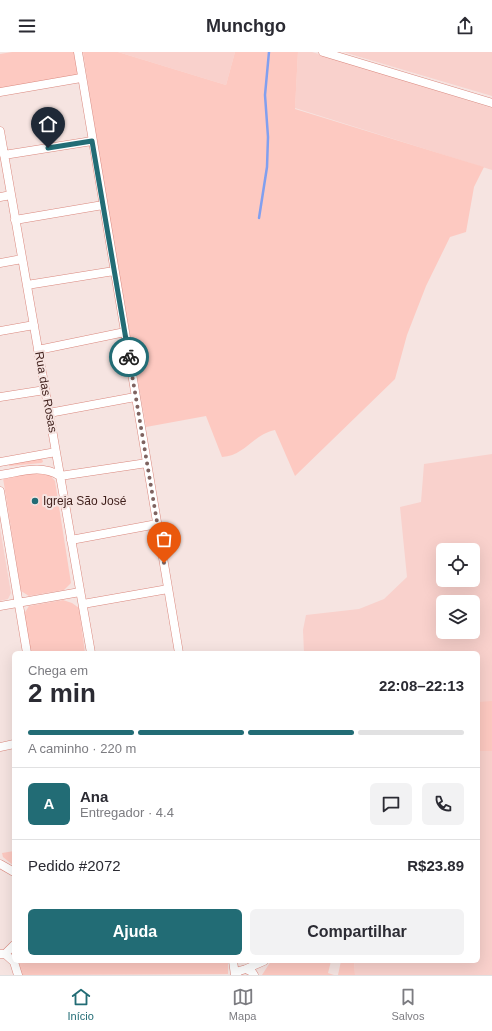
<!DOCTYPE html>
<html lang="pt">
<meta charset="utf-8">
<style>
body{margin:0;font-family:Arial,sans-serif;background:#f2f2f3;color:#2b2b33;height:100vh;display:flex;flex-direction:column;font-size:15px;white-space:nowrap}
*{box-sizing:border-box;margin:0}
p{font-size:13px;color:#7c7c81}
.icon{flex:none;width:22px;height:22px;fill:none;stroke:currentColor;stroke-width:2;stroke-linecap:round;stroke-linejoin:round}
.map{position:relative;flex:1;overflow:hidden}
.side{position:absolute;left:12px;top:599px;width:468px;height:312px;display:flex;flex-direction:column;background:#fff;border-radius:6px;box-shadow:0 4px 16px #0002}
.side>*{flex:none}
.tools{position:absolute;left:436px;top:491px;display:grid;gap:8px}
.tools a{display:grid;place-items:center;width:44px;height:44px;border-radius:6px;background:#fff;box-shadow:0 4px 16px #0002;font-size:20px}
.pin{position:absolute;display:grid;place-items:center;width:34px;height:34px;color:#fff;margin:-41px -17px;border-radius:50% 50% 50% 0;rotate:-45deg;box-shadow:0 0 4px #0007}
.pin .icon{rotate:45deg}
.courier{position:absolute;display:grid;place-items:center;width:40px;height:40px;margin:-20px;border:3px solid #226c75;border-radius:50%;background:#fff;color:#222;box-shadow:0 1px 5px #0007}
.head em{font-style:normal;font-weight:600}
.head div{display:flex;flex-direction:column-reverse}
.head{display:flex;align-items:center;justify-content:space-between;height:68px;padding:0 16px}
h1{font-size:26px;font-weight:600;line-height:30px}
.bar{display:grid;grid-template-columns:repeat(4,1fr);gap:6px 4px;align-content:center;height:48px;padding:0 16px}
.bar i{height:5px;border-radius:3px;background:#e1e1e2}
.bar .current{background:#226c75}
.bar p{grid-column:span 4}
.line{display:flex;align-items:center;gap:10px;padding:0 16px;border-top:1px solid #e1e1e2}
.line div{flex:1}
.round{display:grid;place-items:center;flex:none;width:42px;height:42px;border-radius:6px;background:#f2f2f3}
.primary-button{display:flex;gap:8px;margin-top:auto;padding:8px 16px}
.primary-button a{flex:1;height:46px;border-radius:6px;background:#226c75;color:#fff;font-size:16px;font-weight:600;line-height:46px;text-align:center}
.primary-button a+a{background:#f2f2f3;color:#2b2b33}
header{display:flex;justify-content:space-between;align-items:center;height:52px;padding:0 16px;background:#fff;font-size:18px;font-weight:600}
.tabs{display:flex;justify-content:space-around;align-items:center;height:56px;border-top:1px solid #e1e1e2;background:#fff;font-size:11px;color:#7c7c81}
.tabs a{display:grid;justify-items:center;gap:2px}
.tabs .current{color:#226c75}
.map>svg:first-child{display:block}
.built{fill:#f9d1cc;fill-rule:evenodd}
.green{fill:#fdc9c1}
.lines{fill:none;stroke-linecap:round;stroke-linejoin:round}
.stream{stroke:#819fef;stroke-width:2.5}
.minor-casing{stroke:#da887e;stroke-width:9}
.minor{stroke:#fff;stroke-width:8}
.done{stroke:#7e6360;stroke-width:4;stroke-dasharray:0 7.2}
.route{stroke:#226c75;stroke-width:5}
.poi-dot{fill:#226c75;stroke:#f6e4e1;stroke-width:1.5}
.labels{text-anchor:middle;dominant-baseline:central;stroke-width:4;stroke-linejoin:round;paint-order:stroke}
.street-label{font-size:12px;fill:#3e1e1a;stroke:#f6e4e1}
.poi-label{font-size:12px;fill:#3e1e1a;stroke:#f6e4e1;text-anchor:start}
</style>
<header><svg class="icon" aria-label="menu" viewBox="0 0 24 24"><path d="M4 6h16M4 12h16M4 18h16"/></svg>Munchgo<svg class="icon" aria-label="share" viewBox="0 0 24 24"><path d="M12 15V3M7 8l5-5 5 5M5 13v7h14v-7"/></svg></header>
<div class="map">
<svg width="492" height="923" viewBox="0 0 492 923">
<rect width="100%" height="100%" fill="#f6e4e1"/>
<path class="built" d="M118 0H235L226 33Z
M298 0H312L492 56V118L295 56Z
M343 0H492V44Z
M492 402V923H355L354 909H478V601H304L303 578 306 563 359 557 384 547 407 525 400 455 421 450 424 412ZM443 498H473V528H443ZM443 550H473V580H443Z
M0 476 11 541 8 547 0 549Z"/>
<path class="green" d="M12 0H74L78 20 76 25 2 37 0 36V2Z
M83 0H118L226 33 235 0H298L295 57 484 115 474 135 466 180 450 185 426 234 407 283 395 327 295 424 275 378C252 383 245 404 222 405L206 364 146 375 107 152Z
M42 406 43 410 41 411 9 414V412Z
M6 420 49 422 55 429 71 531 64 538 29 544 21 539 3 426Z
M63 548 72 551 79 556 85 601H31L24 562 29 554Z
M492 649V699H478V650Z
M14 799V814L3 805 2 801Z
M18 909H228V922L21 923Z
M271 909H331L328 921 334 923H262Z
M341 909H354L355 923H338Z"/>
<g class="lines">
<path class="stream" d="M259 166 267 115 268 85 265 43 269 0"/>
<g class="minor-casing">
<path id="minor" d="M78 0 179 601
M323 0 492 51
M0 40 81 26
M0 79 91 601
M4 103 92 89
M0 145 11 143
M15 168 103 153
M0 211 22 207
M27 233 114 219
M0 279 34 273
M38 298 125 280
M0 345 45 338
M49 361 135 345
M0 410 56 400
M0 423C21 420 41 412 60 424L147 411
M0 439 27 601
M71 488 157 472
M83 552 168 537
M0 554 80 540
M0 695 14 692
M0 812 14 820
M1 902H5L14 893
M5 902 14 910 18 923
M233 909 235 923
M246 917 264 909
M236 923 239 919 246 917 252 920 254 923"/>
</g>
<use href="#minor" class="minor"/>
</g>
<g class="lines">
<path class="done" d="M129 305 164 511"/>
<path class="route" d="M48 96 92 89 129 305"/>
</g>
<circle class="poi-dot" cx="35" cy="449" r="4"/>
<g class="labels">
<g class="street-label">
<text transform="translate(46 340) rotate(80)">Rua das Rosas</text>
</g>
<g class="poi-label">
<text x="43" y="449">Igreja São José</text>
</g>
</g>
</svg>
<div class="tools">
<a><svg class="icon" aria-label="locate" viewBox="0 0 24 24"><circle cx="12" cy="12" r="6"/><path d="M12 2v4M12 18v4M2 12h4M18 12h4"/></svg></a>
<a><svg class="icon" aria-label="layers" viewBox="0 0 24 24"><path d="M12 4l9 5-9 5-9-5zM3 14l9 5 9-5"/></svg></a>
</div>
<div class="pin" style="left:164px;top:511px;background:#ea580c"><svg class="icon" aria-label="bag" viewBox="0 0 24 24"><path d="M5 8h14l-1 12H6zM9 8a3 3 0 0 1 6 0"/></svg></div>
<div class="pin" style="left:48px;top:96px;background:#1f2937"><svg class="icon" aria-label="home" viewBox="0 0 24 24"><path d="M3 11l9-7 9 7M6 9v11h12V9"/></svg></div>
<div class="courier" style="left:129px;top:305px"><svg class="icon" aria-label="bike" viewBox="0 0 24 24"><circle cx="6" cy="16" r="4"/><circle cx="18" cy="16" r="4"/><path d="M6 16l4-8h5l3 8M10 8l3 8H6M13 5h3"/></svg></div>
<section class="side">
<div class="head"><div><h1>2 min</h1><p>Chega em</p></div><em>22:08–22:13</em></div>
<div class="bar"><i class="current"></i><i class="current"></i><i class="current"></i><i></i><p>A caminho · 220 m</p></div>
<div class="line" style="height:72px"><b class="round" style="background:#226c75;color:#fff">A</b><div><b>Ana</b><p>Entregador · 4.4</p></div><a class="round"><svg class="icon" aria-label="chat" viewBox="0 0 24 24"><path d="M4 5h16v11H9l-5 4z"/></svg></a><a class="round"><svg class="icon" aria-label="phone" viewBox="0 0 24 24"><path d="M5 4h4l2 5-3 2q2 4 5 5l2-3 5 2v4C11 20 4 13 5 4z"/></svg></a></div>
<div class="line" style="height:52px"><div>Pedido #2072</div><b>R$23.89</b></div>
<div class="primary-button"><a>Ajuda</a><a>Compartilhar</a></div>
</section>
</div>
<nav class="tabs">
<a class="current"><svg class="icon" aria-label="home" viewBox="0 0 24 24"><path d="M3 11l9-7 9 7M6 9v11h12V9"/></svg>Início</a>
<a><svg class="icon" aria-label="map" viewBox="0 0 24 24"><path d="M3 6l6-2 6 2 6-2v14l-6 2-6-2-6 2zM9 4v14M15 6v14"/></svg>Mapa</a>
<a><svg class="icon" aria-label="saved" viewBox="0 0 24 24"><path d="M7 4h10v16l-5-4-5 4z"/></svg>Salvos</a>
</nav>
